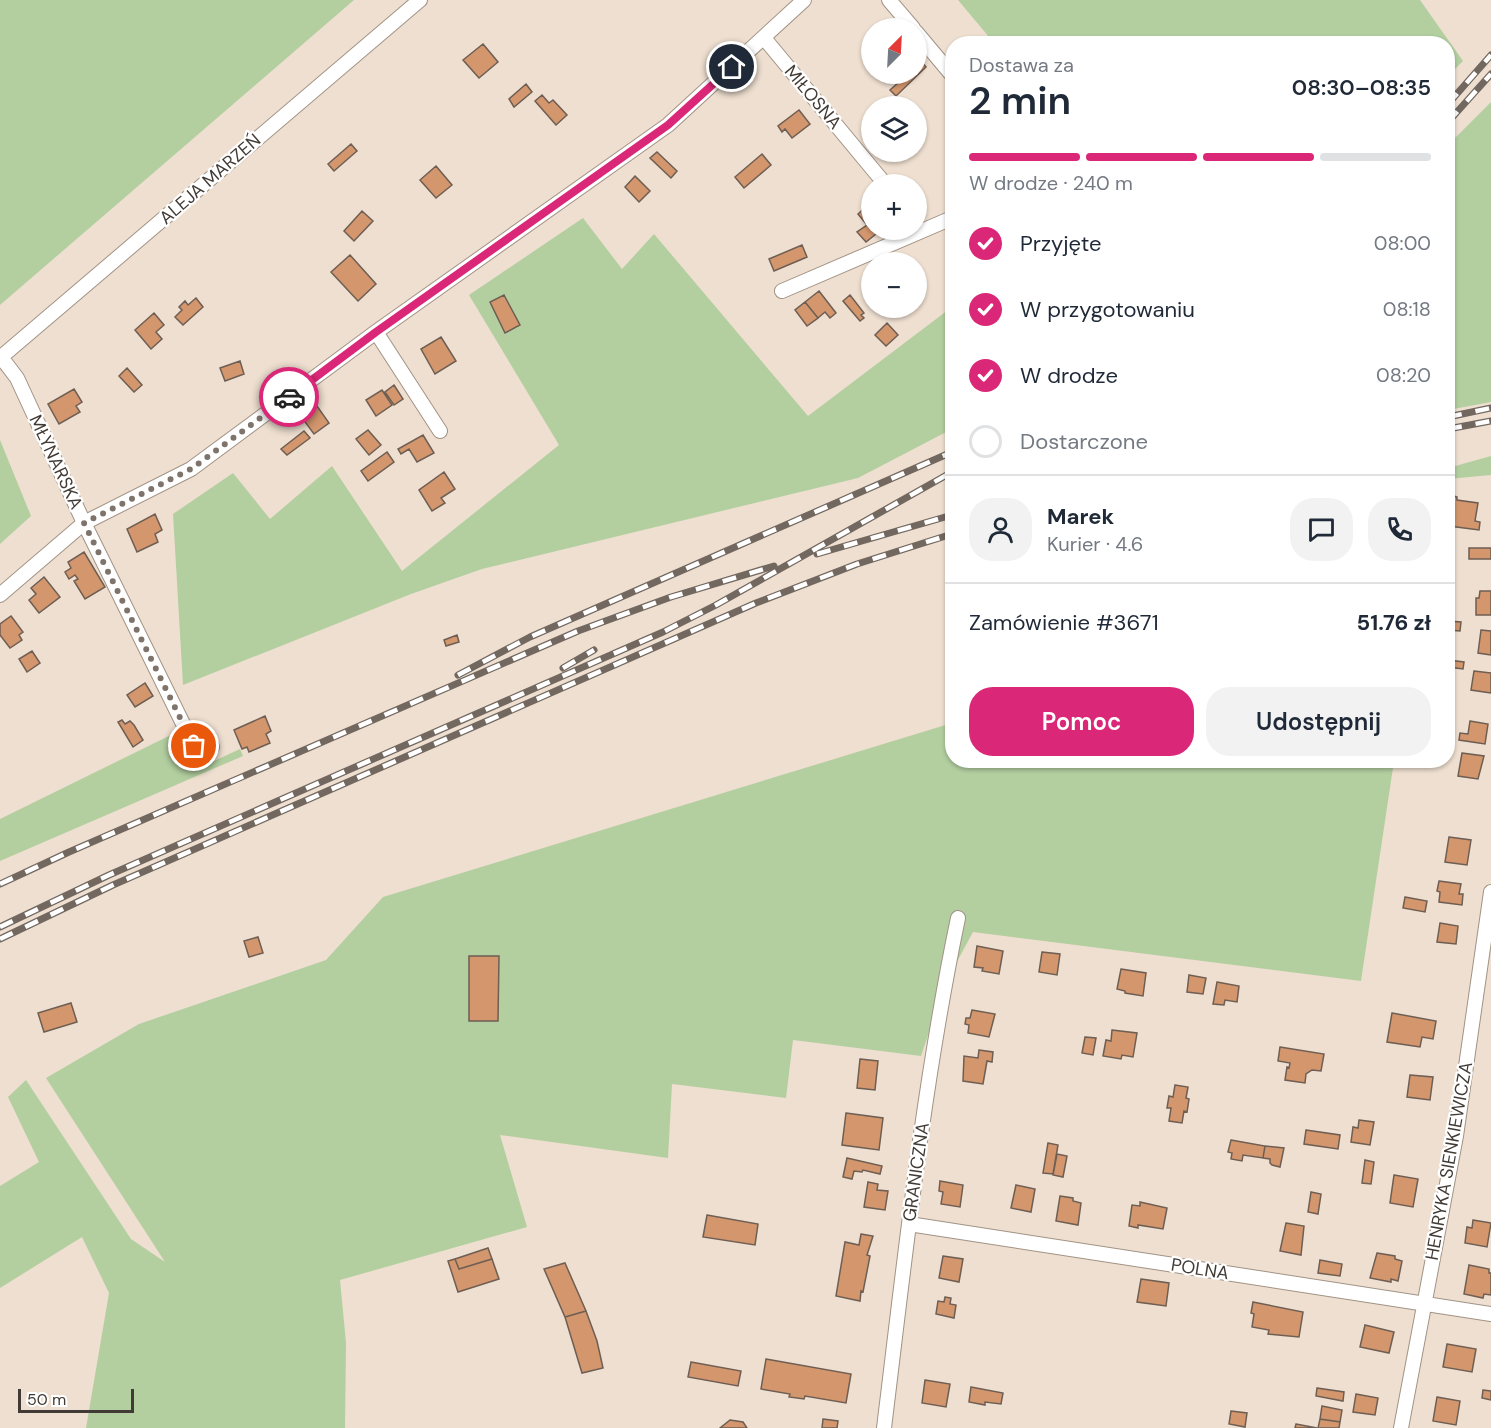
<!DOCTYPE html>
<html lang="pl">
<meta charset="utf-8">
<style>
body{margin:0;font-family:"DM Sans",sans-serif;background:#f2f2f3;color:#1f2937;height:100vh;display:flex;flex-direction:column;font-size:22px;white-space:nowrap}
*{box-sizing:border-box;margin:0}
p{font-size:20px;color:#747a83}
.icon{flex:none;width:33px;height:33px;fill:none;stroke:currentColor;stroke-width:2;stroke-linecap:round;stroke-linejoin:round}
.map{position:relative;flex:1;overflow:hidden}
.details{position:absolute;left:945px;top:36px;width:510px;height:732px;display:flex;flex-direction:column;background:#fff;border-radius:24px;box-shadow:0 2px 4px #0004}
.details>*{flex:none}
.needle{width:39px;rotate:24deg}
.buttons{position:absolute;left:861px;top:18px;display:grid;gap:12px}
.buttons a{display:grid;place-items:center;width:66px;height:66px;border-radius:50%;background:#fff;box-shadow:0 2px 4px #0004;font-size:30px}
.scale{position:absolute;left:18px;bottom:15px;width:116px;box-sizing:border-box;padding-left:6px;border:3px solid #423b35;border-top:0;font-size:16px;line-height:21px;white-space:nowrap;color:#423b35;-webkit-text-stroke:4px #fff;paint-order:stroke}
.pin{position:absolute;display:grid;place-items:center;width:51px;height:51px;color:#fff;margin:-26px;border:3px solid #fff;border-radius:50%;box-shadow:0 2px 6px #0007}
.courier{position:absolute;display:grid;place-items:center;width:60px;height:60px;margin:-30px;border:4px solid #db2777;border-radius:50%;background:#fff;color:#222;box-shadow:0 2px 8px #0007}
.head em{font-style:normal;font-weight:600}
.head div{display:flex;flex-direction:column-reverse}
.head{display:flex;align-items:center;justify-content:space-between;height:102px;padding:0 24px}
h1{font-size:39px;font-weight:600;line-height:45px}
.bar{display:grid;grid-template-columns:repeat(4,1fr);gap:9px 6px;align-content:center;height:72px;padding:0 24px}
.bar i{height:8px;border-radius:4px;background:#e0e1e3}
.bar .selected{background:#db2777}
.bar p{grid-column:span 4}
.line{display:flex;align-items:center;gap:15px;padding:0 24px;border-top:2px solid #e0e1e3}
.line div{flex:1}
.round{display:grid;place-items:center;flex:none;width:63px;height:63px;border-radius:24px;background:#f2f2f3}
ol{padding:0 24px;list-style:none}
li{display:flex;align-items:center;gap:18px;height:66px}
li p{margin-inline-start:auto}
li .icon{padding:6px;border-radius:50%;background:#db2777;color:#fff;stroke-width:4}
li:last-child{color:#747a83}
li i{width:33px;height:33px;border:3px solid #e0e1e3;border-radius:50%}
.action{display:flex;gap:12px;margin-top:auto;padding:12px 24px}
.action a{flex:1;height:69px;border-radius:24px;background:#db2777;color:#fff;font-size:24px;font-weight:600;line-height:69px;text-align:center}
.action a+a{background:#f2f2f3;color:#1f2937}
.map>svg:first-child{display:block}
.green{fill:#b3cfa0}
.building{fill:#d3966d;stroke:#6e5e53;stroke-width:1.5}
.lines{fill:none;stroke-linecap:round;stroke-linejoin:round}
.minor-casing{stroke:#a19385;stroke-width:16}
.minor{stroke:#fff;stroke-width:14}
.rail-casing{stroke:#726860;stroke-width:7}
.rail{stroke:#fff;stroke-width:4.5;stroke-dasharray:14;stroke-linecap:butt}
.done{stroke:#7e746b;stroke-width:6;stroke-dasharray:0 10.8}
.route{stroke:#db2777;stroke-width:8}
.labels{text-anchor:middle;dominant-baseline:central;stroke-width:4.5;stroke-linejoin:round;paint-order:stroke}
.street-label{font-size:18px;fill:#423b35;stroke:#fff}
</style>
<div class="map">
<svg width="1491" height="1428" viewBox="0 0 1491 1428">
<rect width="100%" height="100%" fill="#eedfd0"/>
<path class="green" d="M0 0H354L0 305Z
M958 0H1420L1463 61 1448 76V44L994 43Z
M1491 102V402L1448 410V145Z
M583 218 622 269 654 234 808 416 952 307V429L858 478 482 569 411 594 183 685 173 514 233 473 270 519 332 466 402 571 559 445 469 295Z
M0 440 31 516 0 544Z
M1491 456V475L1448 479V468Z
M952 723V760L1394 761 1361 981 973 932 945 984 921 1056 793 1040 786 1098 672 1084 668 1158 500 1135 527 1227 340 1280 346 1343 345 1428H86L109 1293 82 1237 0 1288V1186L39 1162 8 1097 26 1080 131 1239 165 1262 46 1078 139 1024 326 960 383 897Z
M181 730 196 757 208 751 214 761 240 749 243 756 0 861V819Z"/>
<path class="building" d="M483 44 498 62 479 78 463 60Z
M921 61 926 67 896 96 890 90 908 74H916V65Z
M526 84 532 92 514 107 509 99Z
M542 95 549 103 553 100 567 115 556 125 535 101Z
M799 110 810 124 792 138 785 129 782 132 778 126Z
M872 119V134L864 125Z
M351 144 357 151 334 171 328 164Z
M657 152 677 171 671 178 650 158Z
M762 154 771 165 744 188 735 177Z
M436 166 452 185 436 198 420 180Z
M635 176 650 191 639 202 625 187Z
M868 205 872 209V230H881L866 242 857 232 867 225 858 214Z
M362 211 373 221 354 241 344 231Z
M802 245 807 257 774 271 769 259Z
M350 255 376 284 358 301 331 272Z
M819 291 836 313 830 318 825 312 818 318 805 302Z
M504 295 520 325 505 333 490 302Z
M850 295 864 313 861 315 864 318 860 321 843 301Z
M196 298 203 307 183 325 175 317 182 310 179 307 185 301 188 305Z
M805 302 818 318 807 326 795 310Z
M154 313 164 325 156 332 162 339 151 349 135 330Z
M887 323 898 335 886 346 875 335Z
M441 337 456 361 435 374 421 349Z
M240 361 244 374 225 381 220 368Z
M127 368 142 385 134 392 119 376Z
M394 385 403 399 394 405 385 392Z
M74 389 82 402 76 406 80 412 59 424 48 404Z
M382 390 392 405 376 416 366 400Z
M312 399 329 423 314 434 300 415 293 421 289 415Z
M368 430 381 445 369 455 356 439Z
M304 431 310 438 287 455 281 449Z
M423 435 434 453 417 462 409 449 401 454 398 449Z
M387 452 394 462 368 481 361 471Z
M444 472 455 489 441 498 445 503 432 511 419 490Z
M1454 496 1457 497V500L1478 503 1475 521 1480 522 1479 530 1449 526Z
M155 514 162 530 155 534 158 542 137 552 127 529Z
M1469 548H1491V559H1469Z
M84 552 105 587 85 599 74 581 78 579 75 575 69 579 65 572 71 568 68 562Z
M44 577 60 597 39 613 29 600 36 594 31 588Z
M1480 591H1491V615H1476V598H1479Z
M11 616 23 632 19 635 22 640 10 648 0 635V624Z
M1448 621 1461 622 1460 631 1448 630Z
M1481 630 1491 631V655L1478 653Z
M457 635 459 642 446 646 444 640Z
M32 651 40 663 27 672 19 659Z
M1448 660 1464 662 1463 669 1448 667Z
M1474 671 1491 673V693L1471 690Z
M145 683 153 696 135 707 127 695Z
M265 716 271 731 266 734 270 743 249 752 247 747 242 749 234 730Z
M122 720 125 724 130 721 134 725 143 740 133 747 118 722Z
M1470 721 1488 724 1485 744 1459 740 1460 733 1468 734Z
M1462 753 1484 756 1478 779 1458 776Z
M1449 837 1471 840 1467 865 1445 862Z
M1439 881 1461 884 1459 894H1463L1462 905 1439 902 1440 892 1437 891Z
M1405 897 1427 901 1425 912 1403 908Z
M1440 923 1458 926 1456 944 1437 942Z
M258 937 263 953 249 957 244 941Z
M977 946 1003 951 999 974 982 971 983 968 974 967Z
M1042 952 1060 954 1057 975 1039 972Z
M469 956H499L498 1021H469Z
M1121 969 1146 973 1143 996 1125 993V991L1117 989Z
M1189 975 1206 978 1203 994 1187 992Z
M1217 982 1239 986 1237 1002 1225 1000 1224 1005 1213 1004Z
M71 1003 77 1022 44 1032 38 1013Z
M972 1010 995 1014 989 1037 968 1033 969 1025 965 1024 966 1018H970Z
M1392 1013 1436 1021 1433 1039 1422 1037 1420 1047 1387 1042Z
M1112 1030 1137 1033 1133 1057 1122 1055 1121 1059 1103 1056 1106 1040 1111 1041Z
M1085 1037 1096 1038 1093 1055 1082 1053Z
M1280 1047 1324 1054 1321 1071 1312 1070 1306 1074 1305 1083 1285 1080 1287 1067 1289 1068 1290 1063 1278 1061Z
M979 1050 993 1052 992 1062 987 1061 983 1084 963 1081 964 1056 978 1058Z
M860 1059 878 1061 875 1090 857 1088Z
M1410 1075 1433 1077 1430 1100 1407 1097Z
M1175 1085 1188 1087 1186 1098 1189 1099 1187 1112 1184 1111 1182 1123 1169 1121 1171 1108H1167L1169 1096 1173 1097Z
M846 1113 883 1118 879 1150 842 1145Z
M1359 1120 1374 1122 1370 1145 1351 1142 1353 1127 1358 1128Z
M1306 1130 1340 1135 1338 1149 1304 1144Z
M1231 1140 1265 1146 1263 1158 1243 1155 1242 1161 1231 1159 1232 1153 1228 1152Z
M1048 1143 1058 1145 1053 1174 1043 1173Z
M1265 1146 1284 1148 1280 1167 1272 1165 1270 1163V1159L1263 1158Z
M1057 1154 1067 1156 1063 1177 1053 1175Z
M847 1158 882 1166 880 1174 863 1170 862 1172 854 1171 852 1179 843 1177Z
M1365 1160 1374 1162 1371 1184 1362 1183Z
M1394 1175 1418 1179 1413 1207 1390 1203Z
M940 1181 963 1185 960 1207 941 1204 943 1192 939 1191Z
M868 1182 878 1184 877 1190 888 1191 885 1210 864 1207Z
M1016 1185 1035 1189 1031 1212 1011 1208Z
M1311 1192 1321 1194 1318 1214 1308 1212Z
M1060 1196 1073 1198V1201L1081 1203 1078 1225 1056 1221Z
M1140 1202 1167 1208 1163 1229 1138 1225V1228L1129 1226 1132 1205 1140 1206Z
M707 1215 758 1224 755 1245 703 1237Z
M1473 1220 1491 1223 1487 1247 1465 1243 1467 1227 1472 1228Z
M1286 1223 1304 1226 1301 1255 1280 1251Z
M861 1234 873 1236 867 1255 870 1256 863 1292 861 1291 860 1301 836 1296 845 1242 859 1245Z
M488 1248 492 1259 459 1269 455 1259Z
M1377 1253 1395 1256V1259L1402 1261 1398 1281 1391 1279V1282L1370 1278Z
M943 1256 963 1259 959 1282 939 1278Z
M455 1259 459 1269 492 1259 499 1279 458 1292 448 1261Z
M1320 1260 1342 1264 1340 1276 1318 1273Z
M565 1263 586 1311 565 1317 544 1269Z
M1469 1265 1489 1269V1273H1491V1295L1484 1294 1483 1298 1464 1294Z
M1141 1279 1169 1283 1166 1306 1137 1302Z
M945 1297 951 1298 950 1304 956 1305 954 1318 936 1314 938 1301 944 1302Z
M1253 1302 1303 1312 1299 1337 1268 1334 1269 1330 1252 1327 1254 1314 1251 1313Z
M586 1311 597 1341 603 1368 582 1373 565 1317Z
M1365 1325 1394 1332 1389 1353 1360 1347Z
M1447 1344 1476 1349 1472 1372 1443 1367Z
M766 1359 851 1374 846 1403 805 1396 804 1399 789 1397 790 1394 761 1389Z
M691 1362 741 1371 738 1386 688 1377Z
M925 1380 950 1384 946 1407 922 1403Z
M971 1387 1003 1393 1001 1404 985 1402V1405L969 1402Z
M1317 1388 1344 1392 1343 1401 1316 1396Z
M1483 1390 1491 1391V1400L1482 1398Z
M1356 1394 1378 1398 1375 1415 1353 1412Z
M1437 1397 1460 1401 1456 1425 1433 1421Z
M1322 1406 1342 1410 1340 1422 1320 1419Z
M1231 1411 1247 1413 1245 1427 1229 1424Z
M823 1419 838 1421 837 1428H822Z
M1320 1419 1340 1422 1339 1428H1318Z
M730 1420 743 1422 747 1428H720Z
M1296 1424 1317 1428H1295Z"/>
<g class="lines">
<g class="minor-casing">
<path id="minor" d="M889 0 913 28
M916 32 952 75
M764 38 885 184
M782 291 952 218
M376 332 440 431
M1 357 17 378 84 523 194 746 212 747
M0 358 420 0
M0 595 84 523 191 469 376 332 668 125 804 0
M909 1224 1491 1314
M884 1428C905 1257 923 1086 958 918
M1401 1428 1456 1136 1491 892"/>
</g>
<use href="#minor" class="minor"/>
<g class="rail-casing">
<path id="rail" d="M1448 104 1491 55
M1448 122 1491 74
M1448 417 1491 408
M1448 429 1491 421
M817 554 952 515
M563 668 594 650
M458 675 530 637 952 452
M0 884 69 852 578 631 671 597 774 566
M0 927 109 875 663 632 716 605 952 472
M0 939 113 885 756 603 857 564 952 534"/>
</g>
<use href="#rail" class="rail"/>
</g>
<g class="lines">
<path class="done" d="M194 746 84 523 191 469 289 397"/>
<path class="route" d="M289 397 376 332 668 125 732 67"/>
</g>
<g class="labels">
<g class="street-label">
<text transform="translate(813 97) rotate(50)">MIŁOSNA</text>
<text transform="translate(210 179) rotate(-41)">ALEJA MARZEŃ</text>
<text transform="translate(56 462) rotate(65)">MŁYNARSKA</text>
<text transform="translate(1449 1161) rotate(-80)">HENRYKA SIENKIEWICZA</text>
<text transform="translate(916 1172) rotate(-82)">GRANICZNA</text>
<text transform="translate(1200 1269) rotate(9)">POLNA</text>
</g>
</g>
</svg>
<div class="buttons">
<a><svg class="needle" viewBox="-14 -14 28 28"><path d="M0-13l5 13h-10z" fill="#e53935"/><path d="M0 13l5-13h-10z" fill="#747a83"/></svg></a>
<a><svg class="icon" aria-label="layers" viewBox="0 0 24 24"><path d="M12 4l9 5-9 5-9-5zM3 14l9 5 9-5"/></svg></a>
<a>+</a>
<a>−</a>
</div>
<div class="scale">50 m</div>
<div class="pin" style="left:194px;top:746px;background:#ea580c"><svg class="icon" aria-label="bag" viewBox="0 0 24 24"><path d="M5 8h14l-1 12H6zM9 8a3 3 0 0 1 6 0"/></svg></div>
<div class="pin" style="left:732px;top:67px;background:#1f2937"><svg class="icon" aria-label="home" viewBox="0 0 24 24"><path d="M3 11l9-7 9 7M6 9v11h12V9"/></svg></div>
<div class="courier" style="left:289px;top:397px"><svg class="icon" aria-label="car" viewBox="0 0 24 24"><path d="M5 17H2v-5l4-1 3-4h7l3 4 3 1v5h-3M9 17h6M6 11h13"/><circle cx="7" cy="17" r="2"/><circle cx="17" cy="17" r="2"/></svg></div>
<section class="details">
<div class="head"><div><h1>2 min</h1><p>Dostawa za</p></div><em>08:30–08:35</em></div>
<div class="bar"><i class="selected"></i><i class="selected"></i><i class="selected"></i><i></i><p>W drodze · 240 m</p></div>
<ol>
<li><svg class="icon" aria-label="check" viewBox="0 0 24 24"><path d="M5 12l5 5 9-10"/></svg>Przyjęte<p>08:00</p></li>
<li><svg class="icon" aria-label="check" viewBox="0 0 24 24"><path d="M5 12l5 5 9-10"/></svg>W przygotowaniu<p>08:18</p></li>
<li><svg class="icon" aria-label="check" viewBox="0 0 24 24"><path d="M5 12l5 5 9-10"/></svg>W drodze<p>08:20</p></li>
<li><i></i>Dostarczone</li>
</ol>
<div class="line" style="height:108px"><a class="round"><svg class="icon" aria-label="person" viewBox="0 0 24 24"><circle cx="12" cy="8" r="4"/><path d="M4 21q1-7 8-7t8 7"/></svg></a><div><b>Marek</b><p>Kurier · 4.6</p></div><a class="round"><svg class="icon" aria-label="chat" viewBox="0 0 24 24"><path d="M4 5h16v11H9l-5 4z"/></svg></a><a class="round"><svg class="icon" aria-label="phone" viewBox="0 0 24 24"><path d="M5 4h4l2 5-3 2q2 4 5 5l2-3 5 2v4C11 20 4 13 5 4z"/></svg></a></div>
<div class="line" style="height:78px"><div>Zamówienie #3671</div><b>51.76 zł</b></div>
<div class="action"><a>Pomoc</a><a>Udostępnij</a></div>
</section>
</div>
